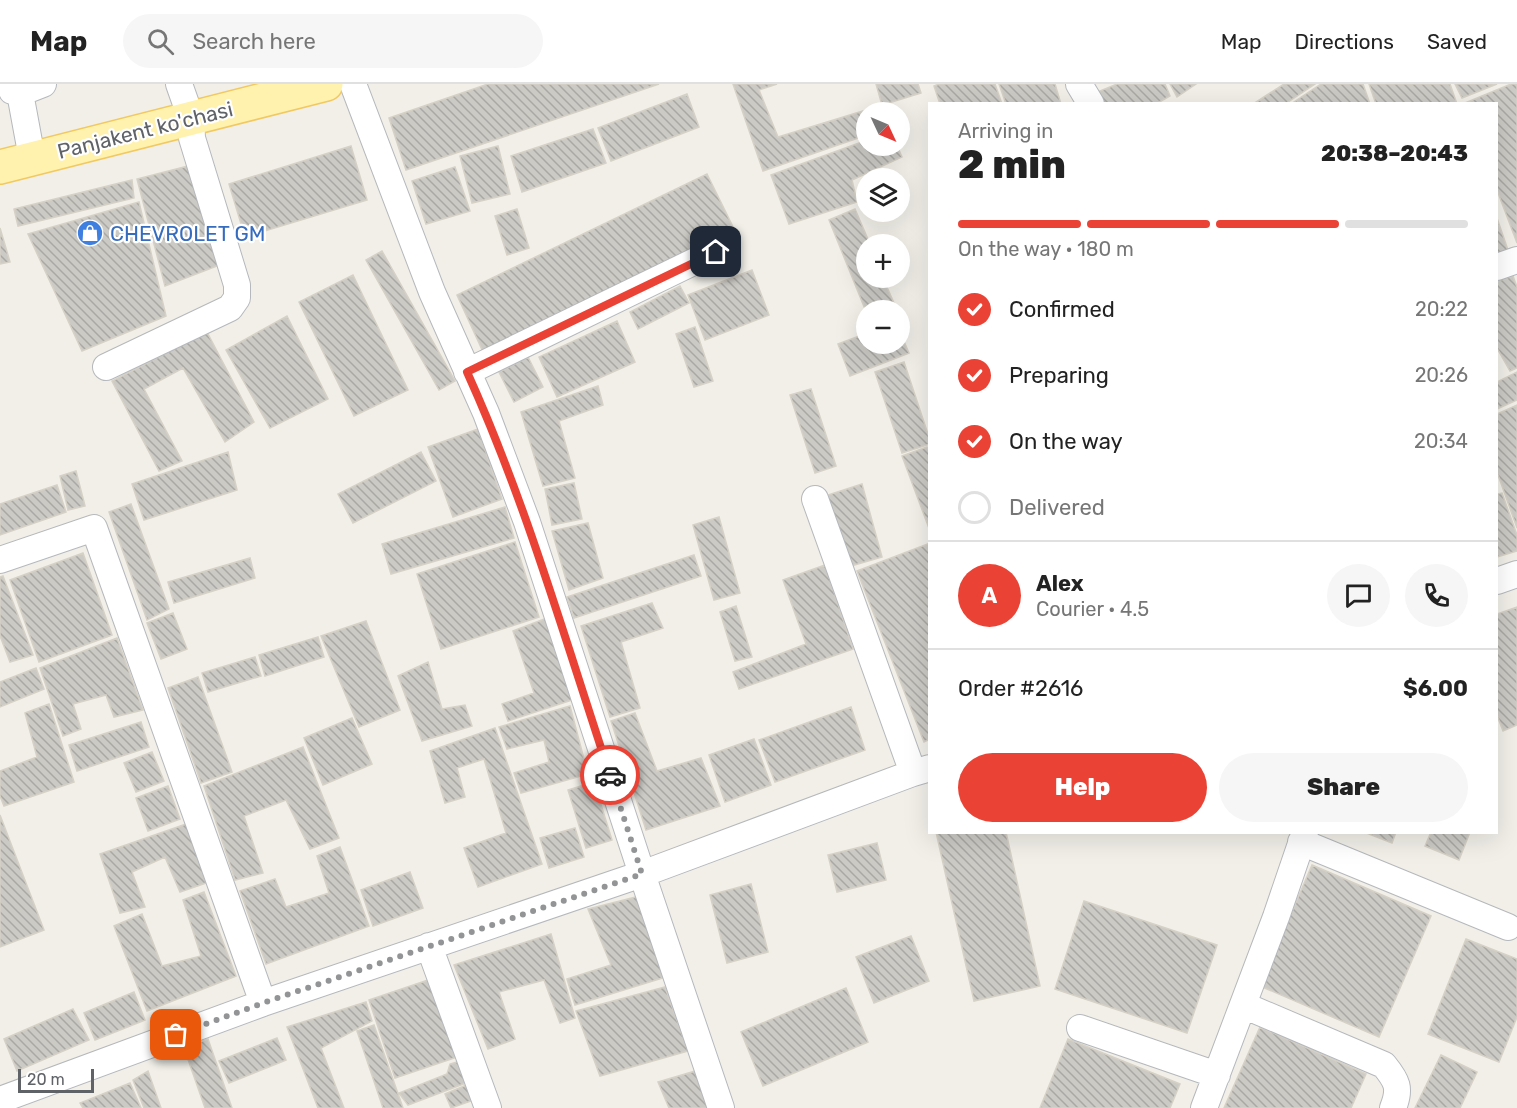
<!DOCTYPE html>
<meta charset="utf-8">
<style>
body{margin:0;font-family:Rubik,sans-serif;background:#f6f6f6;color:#222;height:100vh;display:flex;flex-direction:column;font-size:22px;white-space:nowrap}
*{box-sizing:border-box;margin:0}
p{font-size:20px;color:#767676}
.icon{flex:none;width:33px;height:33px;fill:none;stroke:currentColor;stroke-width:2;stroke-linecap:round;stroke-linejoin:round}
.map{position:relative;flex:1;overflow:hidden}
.sheet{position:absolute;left:928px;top:18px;width:570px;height:732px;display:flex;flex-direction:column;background:#fff;border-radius:0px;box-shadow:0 6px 24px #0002}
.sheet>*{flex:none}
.needle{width:39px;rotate:134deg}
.tools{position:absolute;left:856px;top:18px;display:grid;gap:12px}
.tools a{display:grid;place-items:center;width:54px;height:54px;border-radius:50%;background:#fff;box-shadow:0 6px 24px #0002;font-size:30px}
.scale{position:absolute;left:18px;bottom:15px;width:76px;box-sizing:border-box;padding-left:6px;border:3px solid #5f6368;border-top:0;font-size:16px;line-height:21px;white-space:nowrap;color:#5f6368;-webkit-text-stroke:4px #fff;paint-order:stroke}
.pin{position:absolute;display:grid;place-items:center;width:51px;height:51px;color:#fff;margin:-26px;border-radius:12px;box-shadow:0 3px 9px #0006}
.courier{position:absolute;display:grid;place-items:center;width:60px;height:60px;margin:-30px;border:4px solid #ea4335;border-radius:50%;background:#fff;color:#222;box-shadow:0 2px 8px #0007}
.summary em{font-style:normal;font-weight:800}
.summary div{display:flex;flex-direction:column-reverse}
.summary{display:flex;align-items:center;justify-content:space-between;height:102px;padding:0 30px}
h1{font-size:39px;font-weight:800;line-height:45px}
.bar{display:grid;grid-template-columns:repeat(4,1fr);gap:9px 6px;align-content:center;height:72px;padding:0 30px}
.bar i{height:8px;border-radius:4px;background:#e0e0e0}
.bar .selected{background:#ea4335}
.bar p{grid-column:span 4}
.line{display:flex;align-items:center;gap:15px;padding:0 30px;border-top:2px solid #e0e0e0}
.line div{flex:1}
.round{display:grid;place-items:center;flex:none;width:63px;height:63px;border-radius:32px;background:#f6f6f6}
ol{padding:0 30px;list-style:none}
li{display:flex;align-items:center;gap:18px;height:66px}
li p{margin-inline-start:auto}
li .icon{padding:6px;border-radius:50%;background:#ea4335;color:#fff;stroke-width:4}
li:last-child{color:#767676}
li i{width:33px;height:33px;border:3px solid #e0e0e0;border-radius:50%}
.button{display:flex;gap:12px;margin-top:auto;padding:12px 30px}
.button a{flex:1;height:69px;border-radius:36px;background:#ea4335;color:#fff;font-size:24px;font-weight:800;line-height:69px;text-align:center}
.button a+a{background:#f6f6f6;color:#222}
header{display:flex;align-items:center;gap:36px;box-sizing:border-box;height:84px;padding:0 30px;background:#fff;border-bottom:2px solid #e0e0e0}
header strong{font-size:28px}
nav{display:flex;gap:33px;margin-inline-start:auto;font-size:21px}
.search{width:420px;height:54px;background:#f6f6f6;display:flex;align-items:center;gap:15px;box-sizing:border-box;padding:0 21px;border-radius:33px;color:#767676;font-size:22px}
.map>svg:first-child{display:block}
.building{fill:url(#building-back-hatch);stroke:#d6d1c6;stroke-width:1.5}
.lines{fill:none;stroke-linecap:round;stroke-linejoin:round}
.minor-casing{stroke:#b5b8bc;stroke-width:28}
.major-casing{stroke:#f2c960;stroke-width:36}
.minor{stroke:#fff;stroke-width:26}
.major{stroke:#fff2af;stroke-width:33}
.done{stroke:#929495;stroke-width:6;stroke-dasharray:0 10.8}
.route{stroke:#ea4335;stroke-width:8}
.labels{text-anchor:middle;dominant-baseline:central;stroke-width:4.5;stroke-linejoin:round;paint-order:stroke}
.street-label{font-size:21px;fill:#5f6368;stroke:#fff}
.shop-label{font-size:21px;fill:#366cbe;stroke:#fff;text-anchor:start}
</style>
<header>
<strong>Map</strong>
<div class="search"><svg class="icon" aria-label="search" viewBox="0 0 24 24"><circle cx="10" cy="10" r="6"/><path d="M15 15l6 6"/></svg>Search here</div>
<nav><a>Map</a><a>Directions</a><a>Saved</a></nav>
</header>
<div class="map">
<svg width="1517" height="1024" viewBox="0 0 1517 1024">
<defs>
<pattern id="building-back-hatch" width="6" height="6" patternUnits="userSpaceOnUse" patternTransform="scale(1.5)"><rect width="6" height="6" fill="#cccac5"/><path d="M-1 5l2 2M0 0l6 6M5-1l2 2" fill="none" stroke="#a9a8a4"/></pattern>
</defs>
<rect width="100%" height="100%" fill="#f1efe8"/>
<path class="building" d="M488 0H659L406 86 389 34Z
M733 0H777L759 6 778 53 876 23 878 28H867V51L763 87Z
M876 0H918L921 9 882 21Z
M939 0H995L1002 20H940L934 2Z
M999 0H1055L1061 20H1006Z
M1117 0H1165L1170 12 1156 20H1102L1095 9Z
M1170 0H1196L1177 13Z
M1284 0H1315L1285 20H1253Z
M1321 0H1363L1370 20H1291Z
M1369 0H1450L1457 20H1376Z
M1455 0H1497L1462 14Z
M1511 0H1517V159L1497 106V20L1465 19Z
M687 10 699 43 611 77 598 44Z
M593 45 606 79 522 108 511 72Z
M867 56V62H897L902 73 852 96 857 118 789 140 771 91Z
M351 62 367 116 245 153 229 100Z
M498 62 510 110 472 119 460 72Z
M196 80 222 180 165 202 137 95Z
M455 83 470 127 426 140 412 97Z
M707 90 736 149 484 270 457 211Z
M132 96 134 114 18 142 14 125Z
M139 118 166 232 82 267 28 150Z
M517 125 529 164 507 171 495 132Z
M855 125 870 160H867V194H883L897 226H867V230L829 136Z
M1497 134 1509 169 1497 173Z
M0 144 10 178 0 180Z
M382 167 455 297 439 306 366 176Z
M752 186 769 231 705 256 688 211Z
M353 191 408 306 354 332 299 218Z
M1513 192 1517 203V284L1510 287 1497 264V197Z
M680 202 689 219 638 245 630 228Z
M287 232 328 315 270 344 226 266Z
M617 237 635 278 557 313 539 273Z
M695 243 713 297 694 303 676 250Z
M207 248 254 338 225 358 183 284 144 305 182 377 159 387 112 297Z
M900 248 909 269 850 292 838 260 867 249V260H900Z
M528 273 543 303 514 318 499 288Z
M904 278 930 356V360L902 369 875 288Z
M1517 288V316L1497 325V298Z
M598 302 603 321 559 337 575 394 543 402 521 328Z
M811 305 836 382 815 389 790 311Z
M1517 321V444L1497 388V330Z
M478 345 502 415 453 433 428 363Z
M927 363 930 370V447L902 372Z
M228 368 237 406 144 436 132 400Z
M421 368 436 397 353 439 338 410Z
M76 387 85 422 68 426 60 392Z
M574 399 582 435 552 441 545 405Z
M862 400 882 473 844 484 822 413Z
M57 401 66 428 0 451V420Z
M1502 409 1517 451V467L1497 473V410Z
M131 420 169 525 147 536 109 428Z
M505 423 514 454 391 490 382 460Z
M719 433 740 509 714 516 693 441Z
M588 439 603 494 569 506 552 447Z
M515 458 539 533 441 565 417 490Z
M930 459V655L924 658 857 487Z
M83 469 112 551 39 578 10 496Z
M694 471 701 492 574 534 567 513Z
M250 474 255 494 174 519 168 498Z
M825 481 853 565 739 605 733 588 806 560 783 496Z
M3 492 33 571 10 578 0 552V493Z
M652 519 663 544 621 558 640 624 610 633 581 542Z
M736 522 752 573 735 577 720 528Z
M1517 523V641L1503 647 1497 631V530Z
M173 529 187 565 161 575 147 539Z
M547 534 572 616 508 637 502 620 534 609 513 547Z
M366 537 400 626 359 643 321 552Z
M318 553 324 573 265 592 259 571Z
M117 554 143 626 114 633 106 611 73 620 81 645 63 652 40 584Z
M255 573 261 592 208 608 202 589Z
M428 578 442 625 465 621 472 642 422 657 398 592Z
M36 584 44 605 0 623V598Z
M198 593 232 688 201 699 168 604Z
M49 620 74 698 4 722 0 712V687L37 673 25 629Z
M570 622 588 690 521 709 514 689 549 678 544 656 507 665 499 643Z
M851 623 865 666 775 698 759 656Z
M635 629 657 687 701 674 720 722 646 746 611 637Z
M352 634 372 680 323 701 304 654Z
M141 638 149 663 77 687 69 661Z
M495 644 542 780 478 803 464 764 506 749 484 675 457 684 465 713 445 719 430 667Z
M754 655 771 701 725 718 709 671Z
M303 663 339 754 310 765 286 716 244 732 263 789 235 796 204 702Z
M152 668 164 697 136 708 124 679Z
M594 698 612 756 586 764 568 706Z
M168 702 180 735 148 747 136 714Z
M0 731 44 846 0 863Z
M189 739 209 798 180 808 165 773 132 788 145 823 120 829 100 770Z
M575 744 584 773 549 784 540 754Z
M936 748H1006L1040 902 974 917Z
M1364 748H1396L1392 759Z
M1431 748H1470L1459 776 1425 762Z
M877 759 886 796 837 808 828 771Z
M340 763 369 842 266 880 240 807 275 795 286 823 329 809 317 772Z
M1312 781 1431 832 1379 953 1260 902Z
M410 788 423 824 373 842 361 806Z
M751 800 768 868 727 879 710 811Z
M204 808 236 892 147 927 114 842 142 830 162 882 201 872 183 816Z
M640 812 669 892 575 921 567 895 611 881 588 825Z
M1084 817 1217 861 1187 949 1055 905Z
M551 850 575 934 560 939 544 896 499 908 515 955 488 965 454 881Z
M911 852 929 897 874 919 856 873Z
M1466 855 1517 875V933L1499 978 1428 950Z
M437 893 463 971 395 994 369 916Z
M665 903 688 967 600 992 576 927Z
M846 904 868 958 763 1002 741 948Z
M134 908 145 936 95 956 84 929Z
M366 918 372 937 321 964 344 1024H318L287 943Z
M73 925 89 956 17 987 4 955Z
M374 941 403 1024H383L357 947Z
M1260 943 1366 990 1351 1024H1224Z
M277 954 286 976 229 999 219 977Z
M208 955 232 1024H205L184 964Z
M1068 955 1180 1000 1170 1024H1040Z
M1441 971 1477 988 1460 1024H1415Z
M467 975 474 996 408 1021 399 1009 447 990 450 980Z
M702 985 715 1024H669L658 998Z
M148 987 161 1024H144L133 996Z
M476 997 482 1013 451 1024 445 1010Z
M130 999 141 1024H83L80 1019Z"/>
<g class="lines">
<g class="minor-casing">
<path id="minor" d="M10 0 12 7 20 9 43 0
M353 0 432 208 486 329 527 438 642 790 721 1024
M1079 0 1091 20
M20 9 32 74
M1497 183 1517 176
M106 283 230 224 237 214V201L192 54 191 34 179 0
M467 288 716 167
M815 415 913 689
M0 476 94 444 263 919
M1497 497 1517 490
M1301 758 1508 843
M429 862 488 1024
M1243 921 1384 981C1397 997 1401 1004 1393 1024
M1080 944 1217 991
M0 1016 263 919 642 790 913 689 930 684
M1204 1024 1276 833 1305 748"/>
</g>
<g class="major-casing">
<path id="major" d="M0 83 326 0"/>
</g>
<use href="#minor" class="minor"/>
<use href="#major" class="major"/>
</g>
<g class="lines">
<path class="done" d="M176 951 263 919 642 790 610 691"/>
<path class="route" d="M610 691C565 556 526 418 467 288L716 168"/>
</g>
<defs>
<g id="shop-disc" transform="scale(1.35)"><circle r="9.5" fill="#3f7fe0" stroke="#fff"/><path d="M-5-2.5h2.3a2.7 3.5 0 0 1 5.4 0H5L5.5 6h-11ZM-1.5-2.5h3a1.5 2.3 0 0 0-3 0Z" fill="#fff"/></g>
</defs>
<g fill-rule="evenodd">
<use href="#shop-disc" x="90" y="149"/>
</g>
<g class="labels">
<g class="street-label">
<text transform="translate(145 46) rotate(-14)">Panjakent ko'chasi</text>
</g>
<g class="shop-label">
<text x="110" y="149">CHEVROLET GM</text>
</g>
</g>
</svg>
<div class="tools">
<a><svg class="needle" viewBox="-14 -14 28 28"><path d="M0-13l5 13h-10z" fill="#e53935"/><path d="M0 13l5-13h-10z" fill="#767676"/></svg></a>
<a><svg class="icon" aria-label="layers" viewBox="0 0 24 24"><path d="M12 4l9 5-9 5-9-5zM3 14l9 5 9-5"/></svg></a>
<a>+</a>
<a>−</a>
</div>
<div class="scale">20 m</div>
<div class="pin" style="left:176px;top:951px;background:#ea580c"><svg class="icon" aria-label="bag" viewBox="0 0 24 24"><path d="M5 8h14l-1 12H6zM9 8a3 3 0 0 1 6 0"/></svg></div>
<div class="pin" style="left:716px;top:168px;background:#1f2937"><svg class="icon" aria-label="home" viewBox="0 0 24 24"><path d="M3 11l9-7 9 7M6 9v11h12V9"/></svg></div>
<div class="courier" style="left:610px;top:691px"><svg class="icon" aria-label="car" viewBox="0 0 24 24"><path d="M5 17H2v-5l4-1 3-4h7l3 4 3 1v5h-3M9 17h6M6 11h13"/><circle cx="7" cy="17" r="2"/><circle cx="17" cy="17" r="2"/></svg></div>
<section class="sheet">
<div class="summary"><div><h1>2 min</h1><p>Arriving in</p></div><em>20:38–20:43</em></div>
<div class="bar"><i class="selected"></i><i class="selected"></i><i class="selected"></i><i></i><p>On the way · 180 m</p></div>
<ol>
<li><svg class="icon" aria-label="check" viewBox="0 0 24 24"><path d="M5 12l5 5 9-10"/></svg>Confirmed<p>20:22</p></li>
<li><svg class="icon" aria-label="check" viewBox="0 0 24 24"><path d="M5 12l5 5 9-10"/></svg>Preparing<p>20:26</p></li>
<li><svg class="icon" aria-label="check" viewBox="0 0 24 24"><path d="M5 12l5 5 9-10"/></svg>On the way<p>20:34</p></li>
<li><i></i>Delivered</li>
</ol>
<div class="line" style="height:108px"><b class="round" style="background:#ea4335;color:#fff">A</b><div><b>Alex</b><p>Courier · 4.5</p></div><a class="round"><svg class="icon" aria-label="chat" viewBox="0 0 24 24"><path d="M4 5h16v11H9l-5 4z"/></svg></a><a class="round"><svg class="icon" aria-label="phone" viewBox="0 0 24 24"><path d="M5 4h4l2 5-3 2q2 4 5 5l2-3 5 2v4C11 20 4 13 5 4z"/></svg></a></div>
<div class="line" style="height:78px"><div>Order #2616</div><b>$6.00</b></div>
<div class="button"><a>Help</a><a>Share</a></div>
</section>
</div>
